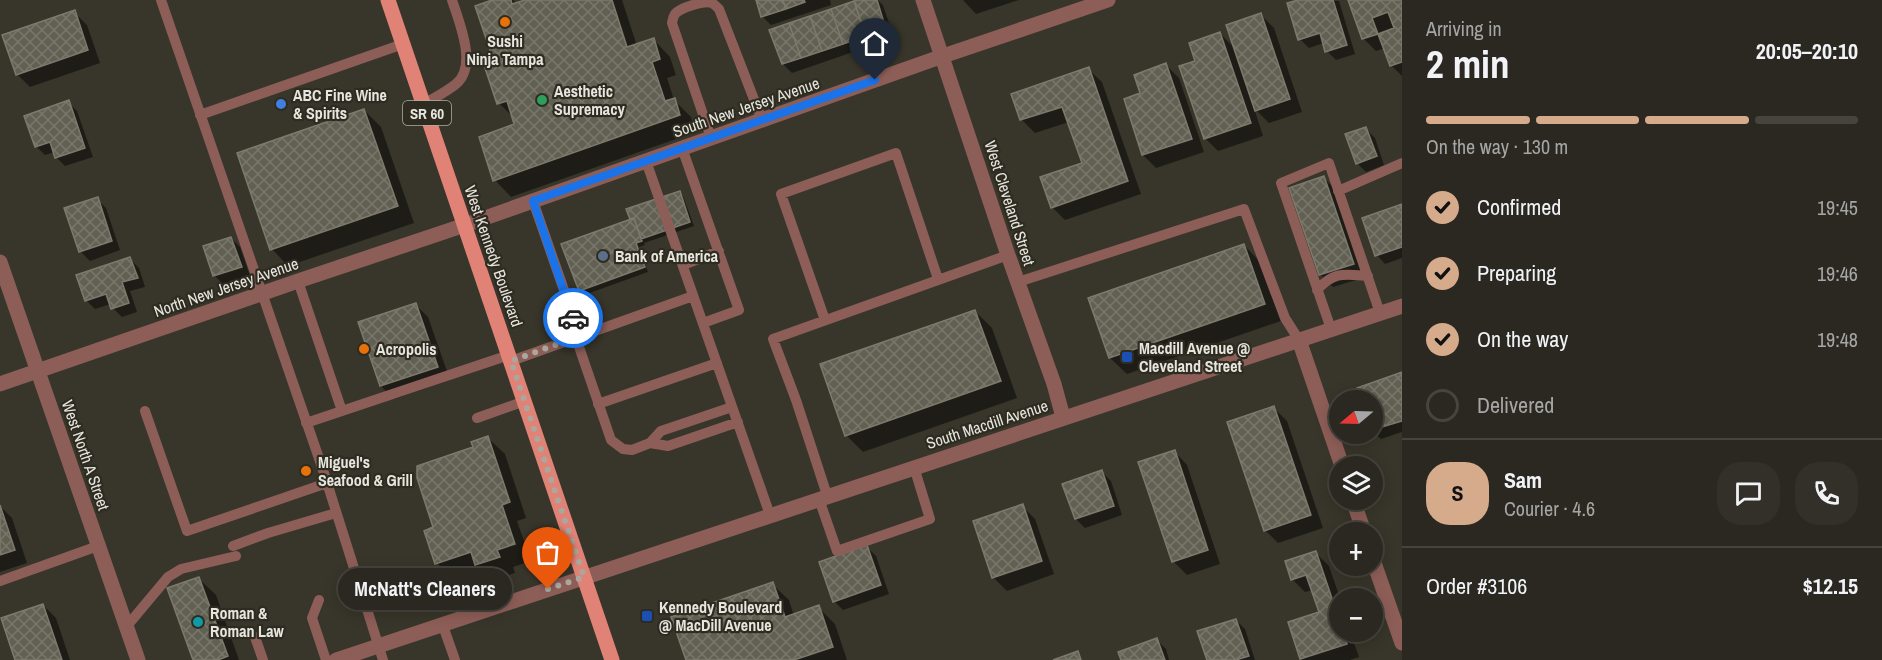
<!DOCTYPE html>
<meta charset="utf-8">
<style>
body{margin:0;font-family:"Archivo Narrow",sans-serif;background:#323029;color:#f1f3f6;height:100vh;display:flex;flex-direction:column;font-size:22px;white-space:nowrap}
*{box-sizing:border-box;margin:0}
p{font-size:20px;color:#a5a6a5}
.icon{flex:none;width:33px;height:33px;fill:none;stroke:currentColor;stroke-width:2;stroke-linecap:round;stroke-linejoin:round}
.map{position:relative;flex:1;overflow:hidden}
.details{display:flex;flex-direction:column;background:#2a2820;width:480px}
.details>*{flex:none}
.needle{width:39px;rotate:251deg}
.buttons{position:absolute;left:1329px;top:390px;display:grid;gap:12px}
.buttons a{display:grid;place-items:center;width:54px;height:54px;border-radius:50%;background:#2a2820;box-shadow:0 3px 15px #0003,0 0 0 2px #46443e;font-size:30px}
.pin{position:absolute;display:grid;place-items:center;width:51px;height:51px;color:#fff;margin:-62px -26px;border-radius:50% 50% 50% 0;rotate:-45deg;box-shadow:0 0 6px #0007}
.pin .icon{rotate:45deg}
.courier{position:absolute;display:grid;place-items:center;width:60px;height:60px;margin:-30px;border:4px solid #1a73e8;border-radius:50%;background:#fff;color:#222;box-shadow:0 2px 8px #0007}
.bubble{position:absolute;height:42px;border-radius:21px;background:#2a2820;box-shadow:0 3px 15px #0003,0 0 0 2px #46443e;font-size:20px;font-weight:800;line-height:42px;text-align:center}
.summary em{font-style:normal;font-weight:800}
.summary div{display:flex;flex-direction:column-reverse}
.summary{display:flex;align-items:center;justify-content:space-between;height:102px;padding:0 24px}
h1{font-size:39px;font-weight:800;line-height:45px}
.bar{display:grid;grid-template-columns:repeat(4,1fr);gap:9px 6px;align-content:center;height:72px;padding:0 24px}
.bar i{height:8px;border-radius:4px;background:#46443e}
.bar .on{background:#d6ab8b}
.bar p{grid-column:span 4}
.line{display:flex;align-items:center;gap:15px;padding:0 24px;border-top:2px solid #46443e}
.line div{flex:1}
.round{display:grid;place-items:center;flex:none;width:63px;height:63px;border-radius:24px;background:#323029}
ol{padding:0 24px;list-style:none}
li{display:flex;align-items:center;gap:18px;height:66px}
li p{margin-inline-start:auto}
li .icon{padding:6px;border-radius:50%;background:#d6ab8b;color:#111;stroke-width:4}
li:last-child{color:#a5a6a5}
li i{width:33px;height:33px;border:3px solid #46443e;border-radius:50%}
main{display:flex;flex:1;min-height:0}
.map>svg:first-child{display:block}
.shadow{fill:#0007}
.building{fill:url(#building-cross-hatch);stroke:#7d7a6d;stroke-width:1.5;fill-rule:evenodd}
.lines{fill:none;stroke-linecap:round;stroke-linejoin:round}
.service{stroke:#8d5e57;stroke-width:10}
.minor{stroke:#8d5e57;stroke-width:15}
.tertiary{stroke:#8d5e57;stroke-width:15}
.primary{stroke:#e18276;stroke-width:15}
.done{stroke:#a9a89f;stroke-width:6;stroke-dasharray:0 10.8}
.route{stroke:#1a73e8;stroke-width:8}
.food-dot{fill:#e8710a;stroke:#2e2c21;stroke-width:2}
.leisure-dot{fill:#2e9e5b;stroke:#2e2c21;stroke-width:2}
.shop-dot{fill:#3f7fe0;stroke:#2e2c21;stroke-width:2}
.service-dot{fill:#5c6f8a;stroke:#2e2c21;stroke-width:2}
.transit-dot{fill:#1a4fb4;stroke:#2e2c21;stroke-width:2}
.culture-dot{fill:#0f9aa8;stroke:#2e2c21;stroke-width:2}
.labels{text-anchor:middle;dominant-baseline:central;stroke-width:4.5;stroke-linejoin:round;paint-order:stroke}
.shield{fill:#2e2c21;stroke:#afaea5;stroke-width:1.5}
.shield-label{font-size:15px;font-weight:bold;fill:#e6e5de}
.poi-label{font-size:16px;font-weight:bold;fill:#e6e5de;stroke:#2e2c21;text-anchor:start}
.street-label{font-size:16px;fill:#e6e5de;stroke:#2e2c21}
</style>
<main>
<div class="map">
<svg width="1402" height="660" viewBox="0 0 1402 660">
<defs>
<pattern id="building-cross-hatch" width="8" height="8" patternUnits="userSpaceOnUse" patternTransform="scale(1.5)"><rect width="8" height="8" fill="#626053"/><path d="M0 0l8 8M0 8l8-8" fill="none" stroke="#78776b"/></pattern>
</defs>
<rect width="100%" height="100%" fill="#38362a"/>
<path class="shadow" d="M497 0H513L517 4 529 0H622L637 46 654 40 670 57 676 75 667 78 674 100 691 117 696 132 511 197 495 180 516 125 515 119 499 103 494 57Z
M757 0H830L831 5 771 25 762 16Z
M862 0H878L883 5 894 38 792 73 783 64 771 31Z
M963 0H1019L976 14Z
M1303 0 1339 1 1355 54 1336 60 1327 51 1324 43 1309 48 1300 39Z
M1350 0H1402V76L1391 65 1385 48 1376 51 1363 38Z
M74 12 87 25 100 63 30 87 17 74Z
M1261 15 1274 28 1302 112 1269 123 1254 108 1263 136 1218 151 1205 138 1197 62 1220 33 1236 50Z
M1166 65 1179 78 1204 152 1156 168 1143 155Z
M1088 69 1102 82 1141 194 1065 220 1052 207 1084 164 1069 122 1035 133 1022 120 1013 95Z
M68 102 77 111 93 157 65 166 56 157 55 152 45 155 36 146Z
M364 110 381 127 414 223 288 266 272 249Z
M1366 129 1375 138 1384 165 1366 172 1357 163Z
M1324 178 1337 191 1366 277 1333 287 1320 274Z
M679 192 683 196 694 226 644 243 645 245 639 247 648 272 584 295 580 291 632 220 628 210Z
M97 199 106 208 120 250 90 261 81 252 66 209Z
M1402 206V258L1385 264 1377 255 1364 218Z
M231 238 240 247 250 276 223 284 214 275Z
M1244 245 1260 262 1281 321 1127 374 1110 358Z
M130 259 139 268 145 287 130 291 137 312 122 317 113 308 111 304 95 309 86 300Z
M415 304 428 317 450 380 394 399 381 386 360 323Z
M975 311 992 328 1017 398 863 452 846 435Z
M1402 374V432L1381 439 1372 431V400H1362L1358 389Z
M1274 408 1287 421 1323 528 1278 543 1265 530Z
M488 438 505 454 526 518 517 521 531 561 513 567 515 573 493 580 483 570 453 580 437 563 435 528 475 448Z
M1174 451 1187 465 1220 564 1187 575 1174 562 1140 463Z
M1102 472 1111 481 1122 515 1085 528 1076 519Z
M0 506 12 518 27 563 0 572Z
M1022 506 1035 519 1054 574 1007 591 993 577Z
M867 547 876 556 889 594 843 610 834 601Z
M1316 553 1329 566 1340 598V632H1350L1359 657 1350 660H1303L1301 659 1321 613 1313 590 1305 592 1292 579Z
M199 579 216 595 239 660H195Z
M772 584 789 600 794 616 818 607 835 624 847 660H688Z
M43 605 56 618 70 660H17Z
M1236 620 1245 629 1255 660H1209Z
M1157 640 1166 649 1169 660H1122Z"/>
<path class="building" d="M492 0H511L512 4 525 0H612L627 47 654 38 660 59 652 62 665 101 675 98 680 115 493 181 479 137 514 124 507 101 497 104 482 59 492 56 475 6Z
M756 0H783L786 9 761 17Z
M783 0H804L805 2 786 9Z
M857 0H877L886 29 866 36 854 1Z
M1298 0H1333L1347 45 1325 52 1320 33 1298 40 1287 3Z
M1348 0H1402V62L1390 66 1378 34 1362 39ZM1388 12 1394 28 1378 34 1372 18Z
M854 1 866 36 843 44 831 9Z
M831 9 843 44 822 51 810 16Z
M75 10 88 50 16 75 2 35Z
M1261 13 1290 99 1255 111 1226 25Z
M810 16 822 51 801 58 789 23Z
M789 23 801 58 782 64 769 30Z
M1220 32 1251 123 1204 139 1179 66 1195 61 1189 43Z
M1166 63 1192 139 1142 155 1124 99 1140 93 1134 75Z
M1089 67 1128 181 1051 208 1040 177 1082 163 1062 107 1020 120 1011 94Z
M69 100 85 148 55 158 50 142 35 147 24 116Z
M364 109 398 206 270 250 237 153Z
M1366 127 1377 156 1356 164 1345 134Z
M1324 176 1354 264 1319 275 1289 188Z
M680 191 690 222 641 239 634 218 630 219 626 209Z
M98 197 112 241 79 252 64 208Z
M1402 204V247L1375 256 1362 218Z
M634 218 642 241 636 243 645 267 579 291 561 244Z
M231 237 242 267 213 276 203 246Z
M1244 244 1265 304 1109 358 1088 298Z
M130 257 138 278 122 282 129 303 111 309 106 294 85 301 76 275Z
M416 303 438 367 380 386 358 322Z
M975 310 1001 381 845 436 820 364Z
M1402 372V421L1372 430V400H1361L1357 388Z
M1274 406 1311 515 1264 531 1227 422Z
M488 436 510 502 502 505 515 544 497 550 500 557 475 565 471 552 435 564 424 531 433 527 417 478V466L473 447 471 442Z
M1175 450 1208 550 1172 562 1138 462Z
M1102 470 1114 506 1075 519 1062 484Z
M1023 504 1042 561 992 578 973 521Z
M0 505 15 550 0 555Z
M867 545 881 585 833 602 819 562Z
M1316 551 1340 622V632H1343L1347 644 1300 659 1288 622 1319 612 1306 575 1291 580 1285 561Z
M199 577 228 656 218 660H193L167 588Z
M773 582 785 617 819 605 833 647 794 660H686L671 617Z
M43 604 62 660H15L1 618Z
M1236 619 1249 656 1236 660H1207L1197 631Z
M1157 638 1165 660H1121L1118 652Z
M1078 651 1081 660H1053Z"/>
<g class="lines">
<path class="service" d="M161 0 323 470 383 660
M424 104C434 98 446 92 456 84 478 66 459 22 452 0
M200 115 403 44
M711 138 672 23C673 19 673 17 675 14 680 8 704 0 712 3 713 3 718 8 719 9L762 120
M682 148 739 310 703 323
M646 161 770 515
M1338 191 1402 163
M533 201 580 336
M683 265 719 251
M298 281 342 411
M1018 282 1244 209 1285 318 1299 340
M1317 290C1334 271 1344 274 1368 276
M825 320 781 194 896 153 938 279
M1331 329 1281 183 1329 163 1380 313
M576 338 611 440 623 449 632 450 650 443 661 431 732 407
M511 361 693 296
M598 404 717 363
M145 411 187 531 327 483
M477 418 525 401
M306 423 509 355
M650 443 668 446 738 422
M827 495 796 400 773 339 1008 255
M819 499 837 551 930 519 914 467
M233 546 268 533 336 513
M0 581 98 546
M319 600 312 618 326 660
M442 623 455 660
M127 626 168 577 181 569 236 556
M255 637 263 660"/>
<path class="minor" d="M923 0 1008 255 1054 384 1063 417
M0 262 138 660
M1299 340 1342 466
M0 384 298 281 465 225 943 56 1108 0
M1353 500 1364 532
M1372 557 1402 643"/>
<path class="tertiary" d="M336 660 1402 306"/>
<path class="primary" d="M388 0 612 660"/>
</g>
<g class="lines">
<path class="done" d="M548 589 584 577 511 361 580 336 573 318"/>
<path class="route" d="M573 318 533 201 875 80"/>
</g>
<g class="food-dot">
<circle cx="505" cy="22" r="6"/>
<circle cx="364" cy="349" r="6"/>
<circle cx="306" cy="471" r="6"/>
</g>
<circle class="leisure-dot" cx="542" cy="100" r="6"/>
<circle class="shop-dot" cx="281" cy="104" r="6"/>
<circle class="service-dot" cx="603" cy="256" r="6"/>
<g class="transit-dot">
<rect x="1121" y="351" width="12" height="12" rx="3"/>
<rect x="641" y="610" width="12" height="12" rx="3"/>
</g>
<circle class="culture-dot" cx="198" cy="622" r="6"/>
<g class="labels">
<rect class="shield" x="403" y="101" width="48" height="24" rx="4.5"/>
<g class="shield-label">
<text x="427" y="113">SR 60</text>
</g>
<g class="poi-label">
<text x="505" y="41" text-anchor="middle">Sushi<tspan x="505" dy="18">Ninja Tampa</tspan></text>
<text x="554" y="91">Aesthetic<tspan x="554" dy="18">Supremacy</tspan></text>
<text x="293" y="95">ABC Fine Wine<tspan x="293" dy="18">&amp; Spirits</tspan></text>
<text x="615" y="256">Bank of America</text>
<text x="1139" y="348">Macdill Avenue @<tspan x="1139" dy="18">Cleveland Street</tspan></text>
<text x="376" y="349">Acropolis</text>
<text x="318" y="462">Miguel's<tspan x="318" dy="18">Seafood &amp; Grill</tspan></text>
<text x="659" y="607">Kennedy Boulevard<tspan x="659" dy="18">@ MacDill Avenue</tspan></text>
<text x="210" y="613">Roman &amp;<tspan x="210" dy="18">Roman Law</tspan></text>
</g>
<g class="street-label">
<text transform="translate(746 107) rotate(-19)">South New Jersey Avenue</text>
<text transform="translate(1010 203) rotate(72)">West Cleveland Street</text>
<text transform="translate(494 256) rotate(71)">West Kennedy Boulevard</text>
<text transform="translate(226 287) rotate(-19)">North New Jersey Avenue</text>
<text transform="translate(987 424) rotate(-18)">South Macdill Avenue</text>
<text transform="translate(86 455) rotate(71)">West North A Street</text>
</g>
</g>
</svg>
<div class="buttons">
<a><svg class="needle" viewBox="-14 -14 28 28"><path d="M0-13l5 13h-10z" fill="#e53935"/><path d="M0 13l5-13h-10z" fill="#a5a6a5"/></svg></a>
<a><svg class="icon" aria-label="layers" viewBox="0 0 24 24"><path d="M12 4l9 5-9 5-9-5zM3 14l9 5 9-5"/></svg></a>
<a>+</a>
<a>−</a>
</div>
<div class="pin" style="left:548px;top:589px;background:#ea580c"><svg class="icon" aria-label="bag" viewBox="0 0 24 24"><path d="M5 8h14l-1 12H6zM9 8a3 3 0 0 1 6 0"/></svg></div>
<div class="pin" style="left:875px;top:80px;background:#1f2937"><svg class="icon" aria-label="home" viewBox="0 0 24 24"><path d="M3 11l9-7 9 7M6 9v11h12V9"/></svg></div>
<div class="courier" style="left:573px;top:318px"><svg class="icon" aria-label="car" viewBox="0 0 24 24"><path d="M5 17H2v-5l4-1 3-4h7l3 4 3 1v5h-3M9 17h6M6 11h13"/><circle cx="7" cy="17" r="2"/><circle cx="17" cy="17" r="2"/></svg></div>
<div class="bubble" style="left:338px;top:568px;width:174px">McNatt's Cleaners</div>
</div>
<section class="details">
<div class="summary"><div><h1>2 min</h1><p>Arriving in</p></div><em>20:05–20:10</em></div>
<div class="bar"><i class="on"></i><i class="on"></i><i class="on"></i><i></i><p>On the way · 130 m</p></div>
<ol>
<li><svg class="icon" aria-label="check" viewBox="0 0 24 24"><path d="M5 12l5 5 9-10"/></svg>Confirmed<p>19:45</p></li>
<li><svg class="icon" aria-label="check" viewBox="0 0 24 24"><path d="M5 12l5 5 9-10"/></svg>Preparing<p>19:46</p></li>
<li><svg class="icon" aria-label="check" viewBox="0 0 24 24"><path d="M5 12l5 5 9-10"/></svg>On the way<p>19:48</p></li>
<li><i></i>Delivered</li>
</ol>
<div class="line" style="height:108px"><b class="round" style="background:#d6ab8b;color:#111">S</b><div><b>Sam</b><p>Courier · 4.6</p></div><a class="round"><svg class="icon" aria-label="chat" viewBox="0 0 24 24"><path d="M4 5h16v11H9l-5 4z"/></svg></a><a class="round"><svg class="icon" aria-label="phone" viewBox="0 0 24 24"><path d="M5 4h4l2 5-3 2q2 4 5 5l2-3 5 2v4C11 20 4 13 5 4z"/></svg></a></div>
<div class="line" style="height:78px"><div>Order #3106</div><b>$12.15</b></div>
</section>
</main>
